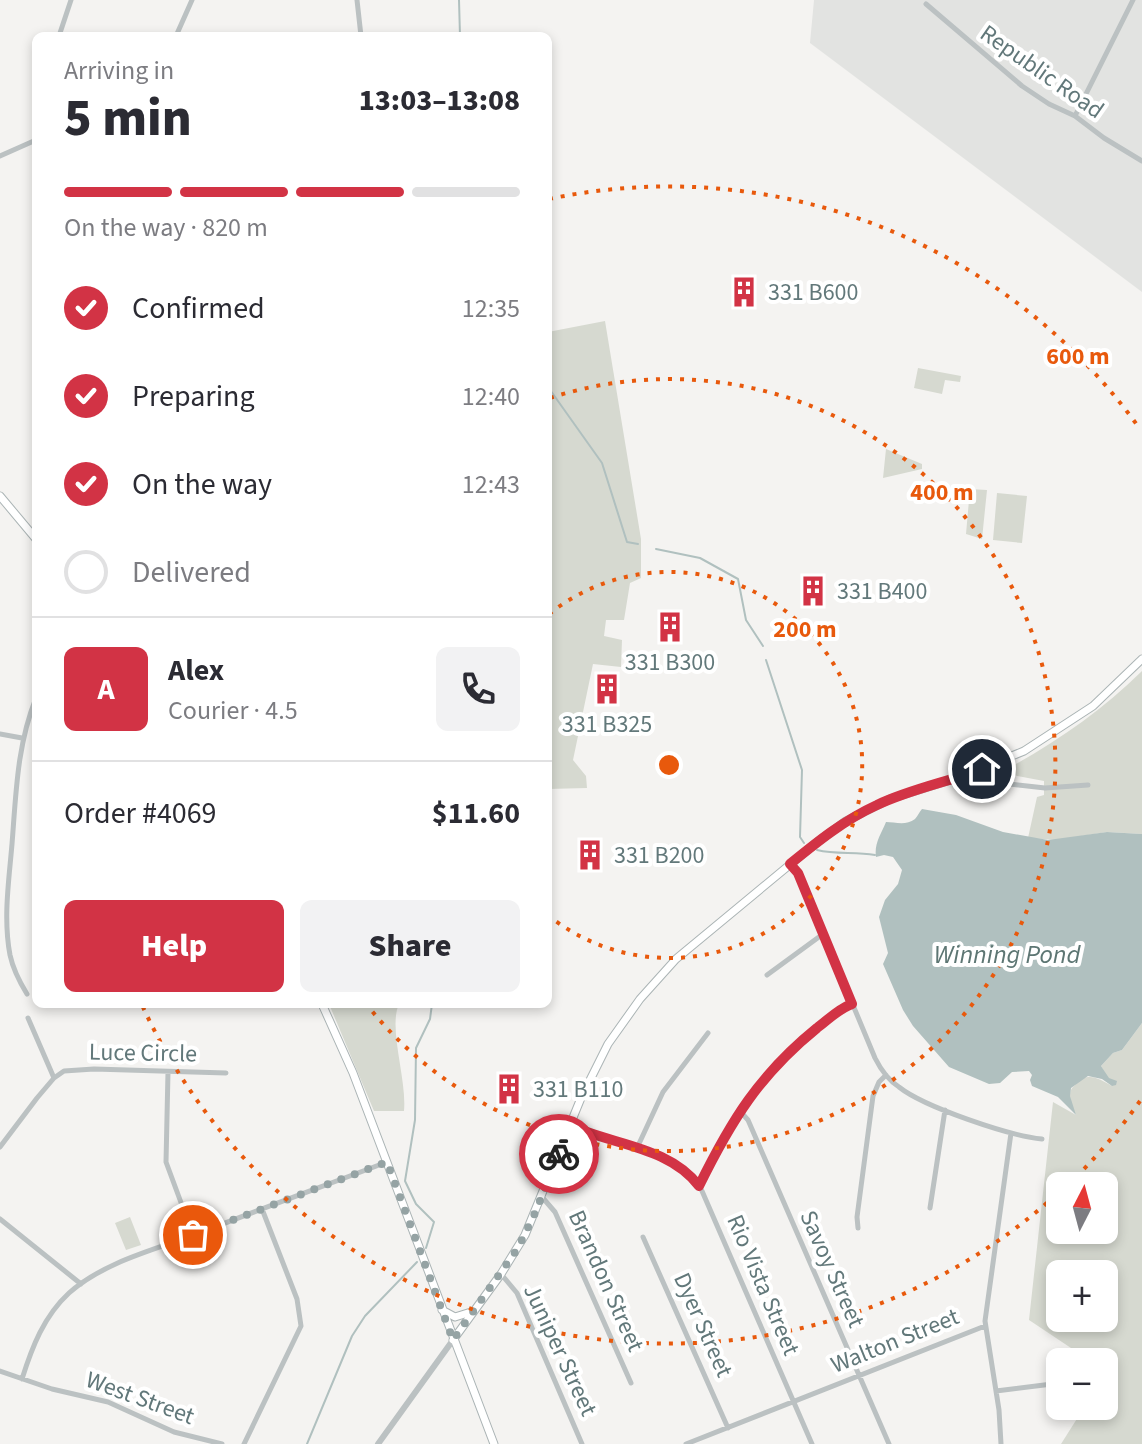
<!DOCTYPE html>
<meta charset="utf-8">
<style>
body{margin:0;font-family:"Source Sans 3",sans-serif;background:#f2f2f3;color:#2b2b33;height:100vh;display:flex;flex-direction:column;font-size:30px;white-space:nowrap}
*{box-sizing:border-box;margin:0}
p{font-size:26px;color:#7c7c81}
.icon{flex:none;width:44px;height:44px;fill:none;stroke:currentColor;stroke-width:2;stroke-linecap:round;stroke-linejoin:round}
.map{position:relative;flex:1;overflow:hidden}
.panel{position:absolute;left:32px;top:32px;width:520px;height:976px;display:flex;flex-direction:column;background:#fff;border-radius:12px;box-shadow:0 4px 12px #0003}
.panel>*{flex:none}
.needle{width:52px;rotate:6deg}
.fabs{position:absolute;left:1046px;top:1172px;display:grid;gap:16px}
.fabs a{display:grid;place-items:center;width:72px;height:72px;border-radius:12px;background:#fff;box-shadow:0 4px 12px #0003;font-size:40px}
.pin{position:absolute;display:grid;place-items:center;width:68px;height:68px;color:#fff;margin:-34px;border:4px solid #fff;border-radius:50%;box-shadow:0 2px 8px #0007}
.courier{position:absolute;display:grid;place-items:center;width:80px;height:80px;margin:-40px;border:6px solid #d23345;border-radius:50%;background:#fff;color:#222;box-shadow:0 2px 10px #0007}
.head em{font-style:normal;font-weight:800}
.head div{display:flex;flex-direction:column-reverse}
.head{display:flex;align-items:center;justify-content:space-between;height:136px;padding:0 32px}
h1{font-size:52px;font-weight:800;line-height:60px}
.bar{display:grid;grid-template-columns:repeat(4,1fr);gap:12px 8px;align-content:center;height:96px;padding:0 32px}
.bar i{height:10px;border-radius:6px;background:#e1e1e2}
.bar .on{background:#d23345}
.bar p{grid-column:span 4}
.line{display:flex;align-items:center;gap:20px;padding:0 32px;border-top:2px solid #e1e1e2}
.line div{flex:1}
.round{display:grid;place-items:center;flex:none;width:84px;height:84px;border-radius:12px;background:#f2f2f3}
ol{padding:0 32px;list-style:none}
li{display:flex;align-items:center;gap:24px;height:88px}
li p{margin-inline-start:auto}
li .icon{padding:8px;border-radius:50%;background:#d23345;color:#fff;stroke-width:4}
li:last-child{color:#7c7c81}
li i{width:44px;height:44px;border:4px solid #e1e1e2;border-radius:50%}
.cta{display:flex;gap:16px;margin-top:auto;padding:16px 32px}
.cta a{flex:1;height:92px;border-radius:12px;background:#d23345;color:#fff;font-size:32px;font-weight:800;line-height:92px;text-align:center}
.cta a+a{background:#f2f2f3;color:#2b2b33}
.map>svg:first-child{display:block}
.built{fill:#e2e3e1}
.green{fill:#d6d9d0;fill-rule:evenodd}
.water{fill:#b0c0bf}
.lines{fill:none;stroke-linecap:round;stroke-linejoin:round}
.stream{stroke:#b0c0bf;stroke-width:2}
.secondary-casing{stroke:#abb4b5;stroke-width:9}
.minor{stroke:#bbc1c2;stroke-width:5}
.tertiary{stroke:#bbc1c2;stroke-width:6}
.secondary{stroke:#fff;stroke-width:7}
.done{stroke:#95a3a4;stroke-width:8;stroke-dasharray:0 14.4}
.route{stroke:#d23345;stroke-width:10}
.ring{fill:none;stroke:#e8590c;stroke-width:4;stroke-dasharray:4 8}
.labels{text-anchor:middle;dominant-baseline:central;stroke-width:8;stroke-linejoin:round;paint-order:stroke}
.street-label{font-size:24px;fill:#62787a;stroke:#fff}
.poi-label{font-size:24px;fill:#62787a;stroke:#fff;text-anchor:start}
.water-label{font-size:26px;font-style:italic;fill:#5d7673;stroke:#fff}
.centre{fill:#e8590c;stroke:#fff;stroke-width:4}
.ring-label{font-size:24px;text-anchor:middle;font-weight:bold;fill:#e8590c;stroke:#fff;stroke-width:8;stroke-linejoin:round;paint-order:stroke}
</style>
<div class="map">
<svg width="1142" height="1444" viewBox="0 0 1142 1444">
<rect width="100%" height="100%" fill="#f4f3f1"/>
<path class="built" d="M814 0H1142V292L810 43Z"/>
<path class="green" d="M605 321 641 539V578L630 583 624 620H606L604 636 622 640 621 667 593 664 573 760 586 776 587 788 548 789V332Z
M918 368 961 376 960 382 945 380 942 394 914 388Z
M886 449 922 464V469L883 478Z
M970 489 987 490 982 539 966 534Z
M997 493 1027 496 1022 543 993 540Z
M1142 671V834L1107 832 1056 840 1028 838 1037 797 1044 795V781L1007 774V769C1058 741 1101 711 1142 671Z
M329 1004H399C388 1028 407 1079 404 1111H374Z
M1142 1023V1444H1061L1085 1406H1104L1106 1371 1104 1362H1092L1029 1320 1053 1102 1076 1115C1074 1110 1070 1102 1070 1096 1070 1089 1072 1088 1076 1084 1088 1071 1099 1079 1112 1086L1101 1066 1113 1053 1122 1050ZM1060 1186H1104V1230H1060ZM1060 1274H1104V1318H1060Z
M130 1217 141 1245 126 1250 115 1223Z"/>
<path class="water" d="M922 809 956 815 1003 832 1048 840 1107 832 1142 834V1023L1122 1050 1113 1053 1101 1066 1109 1078 1117 1081 1116 1085 1112 1086 1102 1079 1088 1076 1071 1088 1070 1096 1076 1115 1058 1097 1032 1086 1030 1080 1032 1075 1029 1071 1012 1072 1000 1083 989 1084 949 1067 913 1026 903 1010 883 964 888 953 879 917 885 900 898 884 902 870 893 857 884 855 876 857C874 844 881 834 886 822 895 822 906 826 915 819 918 816 919 812 922 809Z"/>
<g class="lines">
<path class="stream" d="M459 0 460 36
M548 387 602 463 627 542 638 544
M656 549 700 558 738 579 746 620 763 646
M766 660 802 770 800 837 804 843
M817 850C837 855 855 851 875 855
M426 1248 434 1222 416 1204 405 1181 415 1120 416 1048 430 1019 432 1004
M307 1444 352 1336 365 1316 417 1262"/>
<g class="secondary-casing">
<path id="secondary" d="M0 496 36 539
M322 1004 353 1073 494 1444
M442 1310 455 1317 471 1312
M453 1340 501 1274 525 1235 581 1098 608 1044 640 999 676 959 816 843 846 821 890 799 963 776 1024 751 1093 706 1142 659"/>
</g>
<path class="minor" d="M357 0 361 36
M926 4 1022 86 1049 104 1075 116 1104 138 1142 161
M59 36 71 0
M176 36 192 0
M1075 116 1133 0
M0 156 36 140
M0 734 22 738
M982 769 986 779 992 782 1045 788 1088 785
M790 864 798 873 875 1058C881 1070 888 1080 899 1087 924 1107 1010 1136 1042 1139
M767 975 823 934
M27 994C19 981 13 969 10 955 3 918 9 880 12 844 16 794 17 745 36 698
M28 1018 54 1078
M168 1072 166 1162 193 1235
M739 1110 748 1120 889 1444
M570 1125C612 1146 676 1146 702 1191L812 1444
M0 1147 37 1098 54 1078 64 1071 94 1069 226 1073
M637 1148 663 1092 708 1033
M699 1186C732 1121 759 1075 817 1028 828 1020 839 1009 852 1004
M542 1197 555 1212 631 1383
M930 1208 945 1110
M0 1219 81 1284
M858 1228 857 1217 873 1096 879 1082 886 1075
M643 1237 728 1428
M501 1274 517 1293 582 1444
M0 1371 52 1389 108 1402 174 1432 222 1444
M22 1379C32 1347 44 1316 69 1293 104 1262 154 1250 197 1234 260 1209 324 1186 387 1162
M996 1391 1060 1383
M244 1444 301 1326 297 1299 262 1209
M686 1444 985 1326
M1001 1444 999 1410 985 1321 1011 1133"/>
<path class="tertiary" d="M378 1444 453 1340"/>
<use href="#secondary" class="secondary"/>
</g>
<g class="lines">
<path class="done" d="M193 1235 387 1162 453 1340 518 1248 535 1213 559 1154"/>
<path class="route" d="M559 1154 570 1125C611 1145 669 1146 699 1186 731 1121 759 1075 817 1028 828 1020 838 1009 852 1004L798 873 790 864C817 842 844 820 877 805 910 789 948 782 982 769"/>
</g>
<g class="ring">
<path d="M549 614A193 193 0 1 1 549 916"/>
<path d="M550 398A386 386 0 1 1 367 1005"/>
<path d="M1140 1101A579 579 0 0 1 1068 1185M1056 1195A579 579 0 0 1 142 1005M549 199A579 579 0 0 1 1140 429"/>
</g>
<defs>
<g id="building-bare" transform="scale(2.4)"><path d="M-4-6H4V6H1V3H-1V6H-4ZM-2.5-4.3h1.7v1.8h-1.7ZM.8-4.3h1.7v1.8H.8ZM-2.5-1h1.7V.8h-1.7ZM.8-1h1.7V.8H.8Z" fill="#d23345" stroke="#fff" stroke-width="2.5" paint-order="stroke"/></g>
</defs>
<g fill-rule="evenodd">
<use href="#building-bare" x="744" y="292"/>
<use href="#building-bare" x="813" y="591"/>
<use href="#building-bare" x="670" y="627"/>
<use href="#building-bare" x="607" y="689"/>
<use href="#building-bare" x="590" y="855"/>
<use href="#building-bare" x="509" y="1089"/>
</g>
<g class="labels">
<g class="street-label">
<text transform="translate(1042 72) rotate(35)">Republic Road</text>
<text transform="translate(143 1053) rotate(1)">Luce Circle</text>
<text transform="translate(832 1269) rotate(66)">Savoy Street</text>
<text transform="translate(606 1281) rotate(66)">Brandon Street</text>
<text transform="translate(763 1285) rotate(67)">Rio Vista Street</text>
<text transform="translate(703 1325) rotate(66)">Dyer Street</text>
<text transform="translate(895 1341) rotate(-22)">Walton Street</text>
<text transform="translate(560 1350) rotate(65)">Juniper Street</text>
<text transform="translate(140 1398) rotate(20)">West Street</text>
</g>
<g class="poi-label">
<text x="768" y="292">331 B600</text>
<text x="837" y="591">331 B400</text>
<text x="670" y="662" text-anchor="middle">331 B300</text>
<text x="607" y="724" text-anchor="middle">331 B325</text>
<text x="614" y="855">331 B200</text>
<text x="533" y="1089">331 B110</text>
</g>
<g class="water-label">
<text x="1007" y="954">Winning Pond</text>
</g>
</g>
<circle cx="669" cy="765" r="12" class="centre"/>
<g class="ring-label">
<text x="1078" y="364">600 m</text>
<text x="942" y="500">400 m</text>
<text x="805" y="637">200 m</text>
</g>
</svg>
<div class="fabs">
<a><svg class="needle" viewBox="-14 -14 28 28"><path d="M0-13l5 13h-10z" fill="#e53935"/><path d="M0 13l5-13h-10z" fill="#7c7c81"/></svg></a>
<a>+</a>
<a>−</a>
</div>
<div class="pin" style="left:193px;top:1235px;background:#ea580c"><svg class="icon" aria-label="bag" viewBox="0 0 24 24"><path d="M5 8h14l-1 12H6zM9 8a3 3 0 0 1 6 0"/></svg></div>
<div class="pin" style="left:982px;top:769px;background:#1f2937"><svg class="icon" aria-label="home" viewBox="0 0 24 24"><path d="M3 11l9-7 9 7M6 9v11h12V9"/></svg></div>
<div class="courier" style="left:559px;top:1154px"><svg class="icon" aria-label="bike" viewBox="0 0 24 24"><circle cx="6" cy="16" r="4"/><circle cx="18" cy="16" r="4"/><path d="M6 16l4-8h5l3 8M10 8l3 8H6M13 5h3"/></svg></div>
<section class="panel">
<div class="head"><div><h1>5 min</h1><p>Arriving in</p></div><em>13:03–13:08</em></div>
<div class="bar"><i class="on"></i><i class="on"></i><i class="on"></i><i></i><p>On the way · 820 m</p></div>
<ol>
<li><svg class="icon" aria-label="check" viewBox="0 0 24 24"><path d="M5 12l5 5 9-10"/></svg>Confirmed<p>12:35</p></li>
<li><svg class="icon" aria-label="check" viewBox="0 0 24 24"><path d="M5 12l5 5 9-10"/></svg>Preparing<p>12:40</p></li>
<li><svg class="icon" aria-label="check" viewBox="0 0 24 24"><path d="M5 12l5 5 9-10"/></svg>On the way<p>12:43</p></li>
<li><i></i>Delivered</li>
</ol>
<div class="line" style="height:144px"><b class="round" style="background:#d23345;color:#fff">A</b><div><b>Alex</b><p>Courier · 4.5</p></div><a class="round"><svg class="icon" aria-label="phone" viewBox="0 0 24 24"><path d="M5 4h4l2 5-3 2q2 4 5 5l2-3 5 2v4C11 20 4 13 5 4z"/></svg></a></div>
<div class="line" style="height:104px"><div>Order #4069</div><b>$11.60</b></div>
<div class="cta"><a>Help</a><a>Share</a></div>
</section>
</div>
